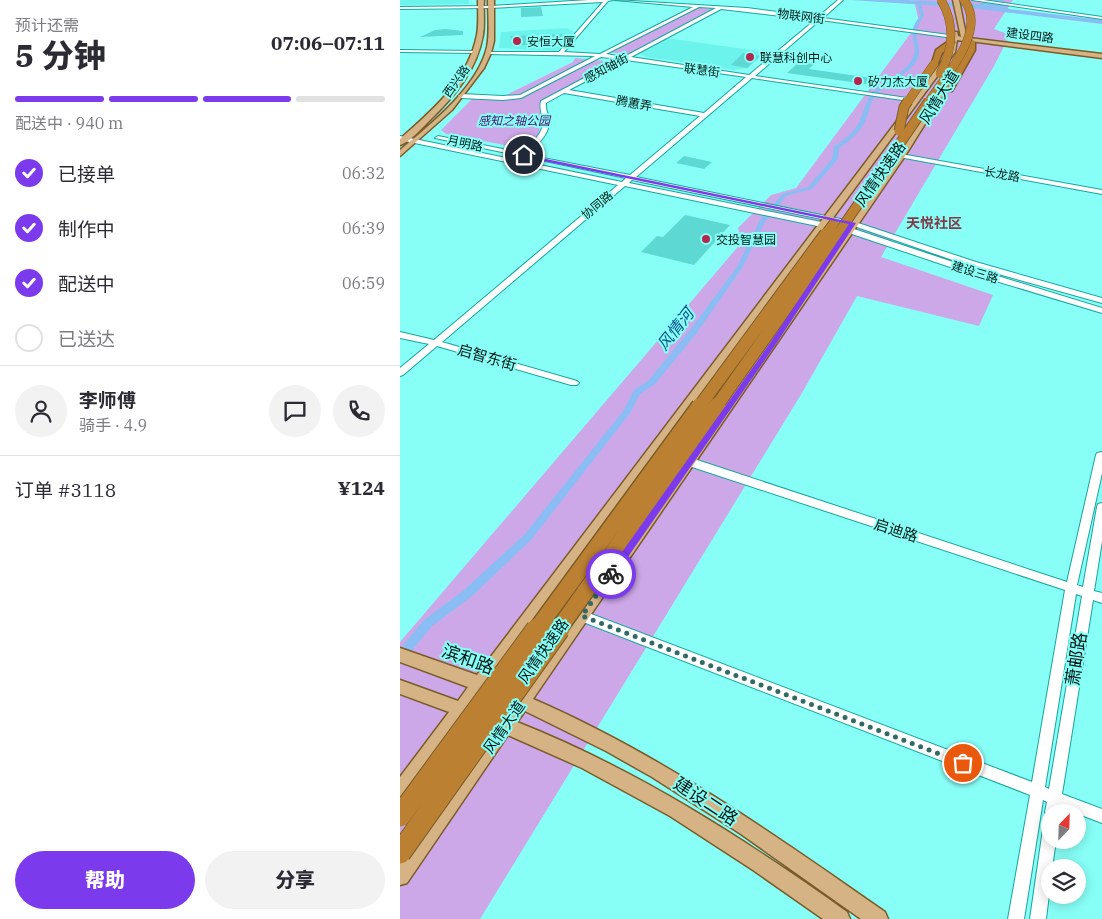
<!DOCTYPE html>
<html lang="zh">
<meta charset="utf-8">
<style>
body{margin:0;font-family:"IBM Plex Serif","Noto Sans SC",serif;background:#f2f2f3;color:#2b2b33;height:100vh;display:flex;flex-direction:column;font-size:19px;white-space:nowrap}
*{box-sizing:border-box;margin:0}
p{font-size:16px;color:#7c7c81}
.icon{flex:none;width:28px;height:28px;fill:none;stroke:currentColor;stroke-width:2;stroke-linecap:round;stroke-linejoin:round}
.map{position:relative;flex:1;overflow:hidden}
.drawer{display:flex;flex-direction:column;background:#fff;width:400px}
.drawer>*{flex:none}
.needle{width:32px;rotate:23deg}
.buttons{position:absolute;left:641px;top:804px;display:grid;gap:10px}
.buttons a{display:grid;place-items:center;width:45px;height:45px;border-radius:50%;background:#fff;box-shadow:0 2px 12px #0003;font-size:25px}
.pin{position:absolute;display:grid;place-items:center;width:42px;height:42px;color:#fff;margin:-21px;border:2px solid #fff;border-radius:50%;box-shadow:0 1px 5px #0007}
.courier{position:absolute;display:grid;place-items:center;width:50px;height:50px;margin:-25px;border:4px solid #7c3aed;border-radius:50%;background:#fff;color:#222;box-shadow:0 1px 6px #0007}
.overview em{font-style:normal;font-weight:800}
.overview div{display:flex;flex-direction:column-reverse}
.overview{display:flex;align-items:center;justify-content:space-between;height:85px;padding:0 15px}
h1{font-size:32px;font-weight:800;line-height:38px}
.bar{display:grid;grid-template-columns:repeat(4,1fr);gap:8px 5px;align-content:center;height:60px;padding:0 15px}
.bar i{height:6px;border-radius:4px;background:#e1e1e2}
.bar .on{background:#7c3aed}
.bar p{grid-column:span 4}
.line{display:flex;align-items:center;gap:12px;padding:0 15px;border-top:1px solid #e1e1e2}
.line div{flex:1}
.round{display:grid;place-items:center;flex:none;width:52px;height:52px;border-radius:26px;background:#f2f2f3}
ol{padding:0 15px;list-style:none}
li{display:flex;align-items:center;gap:15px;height:55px}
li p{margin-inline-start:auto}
li .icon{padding:5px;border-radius:50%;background:#7c3aed;color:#fff;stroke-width:4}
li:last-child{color:#7c7c81}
li i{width:28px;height:28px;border:2px solid #e1e1e2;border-radius:50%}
.cta{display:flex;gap:10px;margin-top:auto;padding:10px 15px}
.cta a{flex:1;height:58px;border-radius:30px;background:#7c3aed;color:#fff;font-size:20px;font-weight:800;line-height:58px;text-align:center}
.cta a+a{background:#f2f2f3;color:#2b2b33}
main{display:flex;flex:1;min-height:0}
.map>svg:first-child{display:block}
.built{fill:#6cf4ec}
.green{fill:#cda8e8}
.water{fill:#89bdf3}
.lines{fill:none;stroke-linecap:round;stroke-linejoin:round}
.canal{fill:#89bdf3;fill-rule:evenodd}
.building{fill:#5ed8d2}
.minor-casing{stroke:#17a59f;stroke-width:2}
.major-casing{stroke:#7a5c29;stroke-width:3}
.highway-casing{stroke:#7a5c29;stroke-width:3}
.minor{fill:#fff;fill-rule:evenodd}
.major{fill:#d6b384;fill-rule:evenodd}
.highway{fill:#bb8032;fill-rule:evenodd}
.highway-bridge-far4-casing{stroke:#7a5c29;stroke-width:9;stroke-linecap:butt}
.highway-bridge-far3-casing{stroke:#7a5c29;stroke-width:11;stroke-linecap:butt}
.highway-bridge-far2-casing{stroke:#7a5c29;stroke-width:14;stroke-linecap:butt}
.highway-bridge-far1-casing{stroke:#7a5c29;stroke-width:19;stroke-linecap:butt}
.highway-bridge-casing{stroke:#7a5c29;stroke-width:23;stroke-linecap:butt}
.highway-bridge-far4{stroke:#bb8032;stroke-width:8}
.highway-bridge-far3{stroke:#bb8032;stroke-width:9}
.highway-bridge-far2{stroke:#bb8032;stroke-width:12}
.highway-bridge-far1{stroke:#bb8032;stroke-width:16}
.highway-bridge{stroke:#bb8032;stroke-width:21}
.route{fill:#7c3aed}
.done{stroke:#306a66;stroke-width:5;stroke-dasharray:0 9}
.poi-dot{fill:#b5254e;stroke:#87fff7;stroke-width:2}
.labels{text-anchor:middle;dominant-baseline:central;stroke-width:4;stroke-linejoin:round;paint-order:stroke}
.far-street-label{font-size:12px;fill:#011a18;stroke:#87fff7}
.far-poi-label{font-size:12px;fill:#011a18;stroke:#87fff7;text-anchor:start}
.far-park-label{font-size:12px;font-style:italic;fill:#4c0e6b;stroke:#87fff7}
.far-neighbourhood-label{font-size:14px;font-weight:bold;fill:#823a47;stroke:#87fff7}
.street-label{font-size:15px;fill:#011a18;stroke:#87fff7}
.water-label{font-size:16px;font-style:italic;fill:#04508c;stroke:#87fff7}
.near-street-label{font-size:18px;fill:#011a18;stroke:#87fff7}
</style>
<main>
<section class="drawer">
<div class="overview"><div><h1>5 分钟</h1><p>预计还需</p></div><em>07:06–07:11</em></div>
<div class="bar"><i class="on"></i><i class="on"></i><i class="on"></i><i></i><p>配送中 · 940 m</p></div>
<ol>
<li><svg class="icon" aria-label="check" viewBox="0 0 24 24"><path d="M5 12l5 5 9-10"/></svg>已接单<p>06:32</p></li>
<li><svg class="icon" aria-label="check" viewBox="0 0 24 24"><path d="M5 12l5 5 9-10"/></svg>制作中<p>06:39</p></li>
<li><svg class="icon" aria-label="check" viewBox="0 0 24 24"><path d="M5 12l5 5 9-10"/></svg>配送中<p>06:59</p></li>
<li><i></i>已送达</li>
</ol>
<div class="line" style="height:90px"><a class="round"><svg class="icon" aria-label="person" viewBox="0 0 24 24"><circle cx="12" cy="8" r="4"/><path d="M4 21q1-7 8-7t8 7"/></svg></a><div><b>李师傅</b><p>骑手 · 4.9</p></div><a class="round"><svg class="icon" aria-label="chat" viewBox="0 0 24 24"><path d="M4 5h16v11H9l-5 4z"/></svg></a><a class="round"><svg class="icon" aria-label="phone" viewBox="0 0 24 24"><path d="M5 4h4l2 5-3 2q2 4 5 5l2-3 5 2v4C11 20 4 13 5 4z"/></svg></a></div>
<div class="line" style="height:65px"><div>订单 #3118</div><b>¥124</b></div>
<div class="cta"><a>帮助</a><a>分享</a></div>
</section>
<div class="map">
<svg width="702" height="919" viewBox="0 0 702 919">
<rect width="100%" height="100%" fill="#87fff7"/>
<path class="built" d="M0 0H69V4L0 5Z
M167 28 174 32 161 49 154 51 99 48 101 32Z
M266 38 366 52 348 68 334 70 246 57 241 54V52Z"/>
<path class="green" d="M514 0H613L594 29 610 35 594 66 481 257 593 295 579 326 457 296 402 393 80 919H0V642L342 242 338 228 371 195 396 188 519 22Z
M299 6 314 8 227 55 210 52Z
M175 58 214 62 144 103 138 138 126 149 46 134 41 130 73 98 106 95 173 62Z"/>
<path class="water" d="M451 0H506L579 4 591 0H605L603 3 609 9 702 20V24L570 8Z"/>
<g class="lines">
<path class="canal" d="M519 2 521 3 524 16C507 38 525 44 517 60 508 76 487 82 476 95 470 102 470 109 467 117 462 131 451 140 439 148L438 159 412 189 386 196 365 222 342 268 296 334 255 384 240 394 230 413 131 540 71 597 32 626 4 660 0 662V649L24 620 63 591 125 534 224 410 234 390 249 380 290 330 337 267 360 220 382 194 408 187 432 159 434 146C447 138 457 130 462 115 465 107 467 98 474 91 485 80 505 74 512 59 521 44 503 37 520 16L517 3Z"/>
</g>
<path class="building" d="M141 7 143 16 121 17V8Z
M46 29 63 31V35L20 37 35 30Z
M163 34 155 44 144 45H112L110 36Z
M343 53 360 56 347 68 331 65Z
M399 62 414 64 409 69 471 78 466 84 387 73Z
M284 156 312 162 304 169 276 163Z
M285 215 330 225 294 265 241 252 257 236 263 237Z"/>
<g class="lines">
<g class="minor-casing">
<path id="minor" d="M189 0H213L208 1 164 52 200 54 293 7 215 0 347 8 418 17 438 0H443L423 18 556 36 554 38 420 20 355 76 514 99 516 100V102L352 78 236 177 455 222 576 262 702 298V303L570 266 451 225 232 180 229 183 451 228 562 265 702 308V313L556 269 446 232 225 186 42 342 177 381 179 383 177 385H171L37 346 3 375 0 376V368L29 344 0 338V332L34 340 218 185 0 140V136L222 182 226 178 35 138 38 136 122 153C130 144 144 134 143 120 142 113 139 108 141 101L220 59 201 57 121 98 103 100 61 98 58 96 61 94 103 96 120 95 195 56 88 54 86 53 88 52H159L203 2 91 8 0 9V7L91 6ZM299 7 316 8 224 57 206 54ZM321 9 415 20 349 75 231 57ZM226 60 233 61 346 77 304 113 169 90ZM164 93 300 116 230 175 128 155C137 145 151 133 149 119 148 113 145 109 146 103Z
M572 0H583L702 17V19Z
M0 50 75 51 77 52 75 53 0 52Z
M501 154 702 190V194L499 157 498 156Z
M702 452V473L677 585 683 587 697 507 698 504 702 503V541L694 591 702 593V603L693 600 662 794 702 809V823L660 807 659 812H650V818L647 817 645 812 647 802 643 800 624 919H608L630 795 178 620 176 616 178 612 182 611 186 612 632 782 665 590 286 465 285 462 290 458 294 459 667 582 696 455 697 453ZM676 594 682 596 649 789 645 787Z
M650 822V840H656L652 868H650V886L646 919H630L643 829 645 824Z"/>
</g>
<g class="major-casing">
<path id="major" d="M78 0H84C83 11 85 23 83 35 77 70 54 97 29 121 21 129 11 141 0 145V139C33 110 68 80 77 35 79 24 78 12 78 0Z
M88 0H94V41L91 53 84 68 52 110 0 156V150C30 125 78 87 87 47 90 32 88 15 88 0Z
M553 0H559L566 35 569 38 702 54V58L570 41V50L566 58 505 156 133 699C260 754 372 833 485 912L488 919H461L341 834 252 777 206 751 125 711 117 722C236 769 343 838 447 912L450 919H423L353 870 270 816 182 768 108 735 7 883 0 885V860L93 728 91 723 93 717 101 716 110 704 108 699 110 694 118 692 497 156 560 58 564 50V41L557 40 555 52 92 681 94 686 92 691 84 692 73 706 76 712 74 717 68 720 64 718 6 797 0 800V777L49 712 0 694V680L58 701 68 687 0 662V648L77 675 550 51 553 32H557L558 36 561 37Z"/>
</g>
<g class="highway-casing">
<path id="highway" d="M564 37H570L575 42V50L552 91H546L545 89 567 50 568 44Z
M550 40 557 42 542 53 537 66H531L536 50Z"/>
</g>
<use href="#minor" class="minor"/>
<use href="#major" class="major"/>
<use href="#highway" class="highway"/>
<g class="highway-bridge-far4-casing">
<path id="highway-bridge-far4" d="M540 74C553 49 556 25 541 0
M507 103 534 64
M528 103C545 76 588 31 564 0"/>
</g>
<g class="highway-bridge-far3-casing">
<path id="highway-bridge-far3" d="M499 131 504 107 508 101
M425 235 434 223
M437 235 529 101"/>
</g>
<g class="highway-bridge-far2-casing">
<path id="highway-bridge-far2" d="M299 407 426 234
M316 407 438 234"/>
</g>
<g class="highway-bridge-far1-casing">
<path id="highway-bridge-far1" d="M136 630 300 406
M158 630 317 406"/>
</g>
<g class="highway-bridge-casing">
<path id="highway-bridge" d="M0 816 137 629
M0 853 159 629"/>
</g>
<use href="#highway-bridge-far4" class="highway-bridge-far4"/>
<use href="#highway-bridge-far3" class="highway-bridge-far3"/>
<use href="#highway-bridge-far2" class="highway-bridge-far2"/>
<use href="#highway-bridge-far1" class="highway-bridge-far1"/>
<use href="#highway-bridge" class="highway-bridge"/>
</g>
<path class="route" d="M122 154 456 223 376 344 214 577H208V572L370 343 449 224 124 157Z"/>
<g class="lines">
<path class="done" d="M211 574 182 616 563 763"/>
</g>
<g class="poi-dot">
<circle cx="117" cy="41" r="5"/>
<circle cx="350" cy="57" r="5"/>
<circle cx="458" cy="81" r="5"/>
<circle cx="306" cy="239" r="5"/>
</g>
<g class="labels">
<g class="far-street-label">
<text transform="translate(401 16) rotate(7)">物联网街</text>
<text transform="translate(630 35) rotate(7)">建设四路</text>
<text transform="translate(206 68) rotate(-28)">感知轴街</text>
<text transform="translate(302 70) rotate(8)">联慧街</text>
<text transform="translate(56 81) rotate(-55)">西兴路</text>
<text transform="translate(234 103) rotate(10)">腾蕙弄</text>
<text transform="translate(65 143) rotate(12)">月明路</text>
<text transform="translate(602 174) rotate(10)">长龙路</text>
<text transform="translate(197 205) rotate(-40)">协同路</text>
<text transform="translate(575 272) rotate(17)">建设三路</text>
</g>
<g class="far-poi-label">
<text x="127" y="41">安恒大厦</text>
<text x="360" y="57">联慧科创中心</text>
<text x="468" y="81">矽力杰大厦</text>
<text x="316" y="239">交投智慧园</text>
</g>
<g class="far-park-label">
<text x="114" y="120">感知之轴公园</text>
</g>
<g class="far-neighbourhood-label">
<text x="534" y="223">天悦社区</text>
</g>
<g class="street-label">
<text transform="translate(539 97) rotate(-58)">风情大道</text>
<text transform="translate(480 174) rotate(-55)">风情快速路</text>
<text transform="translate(87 357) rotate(16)">启智东街</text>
<text transform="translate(496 530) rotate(18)">启迪路</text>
<text transform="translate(143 651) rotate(-55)">风情快速路</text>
<text transform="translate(104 727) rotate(-55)">风情大道</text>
</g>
<g class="water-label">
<text transform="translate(275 329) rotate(-52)">风情河</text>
</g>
<g class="near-street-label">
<text transform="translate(68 659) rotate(20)">滨和路</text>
<text transform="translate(676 659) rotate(-81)">萧邮路</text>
<text transform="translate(306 801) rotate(33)">建设二路</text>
</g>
</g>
</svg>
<div class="buttons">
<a><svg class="needle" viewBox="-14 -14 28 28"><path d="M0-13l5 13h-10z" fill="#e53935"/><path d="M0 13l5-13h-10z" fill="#7c7c81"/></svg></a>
<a><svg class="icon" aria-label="layers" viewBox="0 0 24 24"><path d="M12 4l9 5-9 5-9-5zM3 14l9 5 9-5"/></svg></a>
</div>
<div class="pin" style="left:563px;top:763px;background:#ea580c"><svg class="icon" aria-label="bag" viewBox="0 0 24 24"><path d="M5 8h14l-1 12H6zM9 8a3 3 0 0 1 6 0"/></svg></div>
<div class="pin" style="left:124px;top:155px;background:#1f2937"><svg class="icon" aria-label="home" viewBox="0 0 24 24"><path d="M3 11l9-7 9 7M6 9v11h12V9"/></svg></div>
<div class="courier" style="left:211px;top:574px"><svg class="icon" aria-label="bike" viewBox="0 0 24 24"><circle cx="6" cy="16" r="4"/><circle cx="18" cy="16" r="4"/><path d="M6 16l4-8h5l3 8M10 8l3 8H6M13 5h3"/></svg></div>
</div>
</main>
